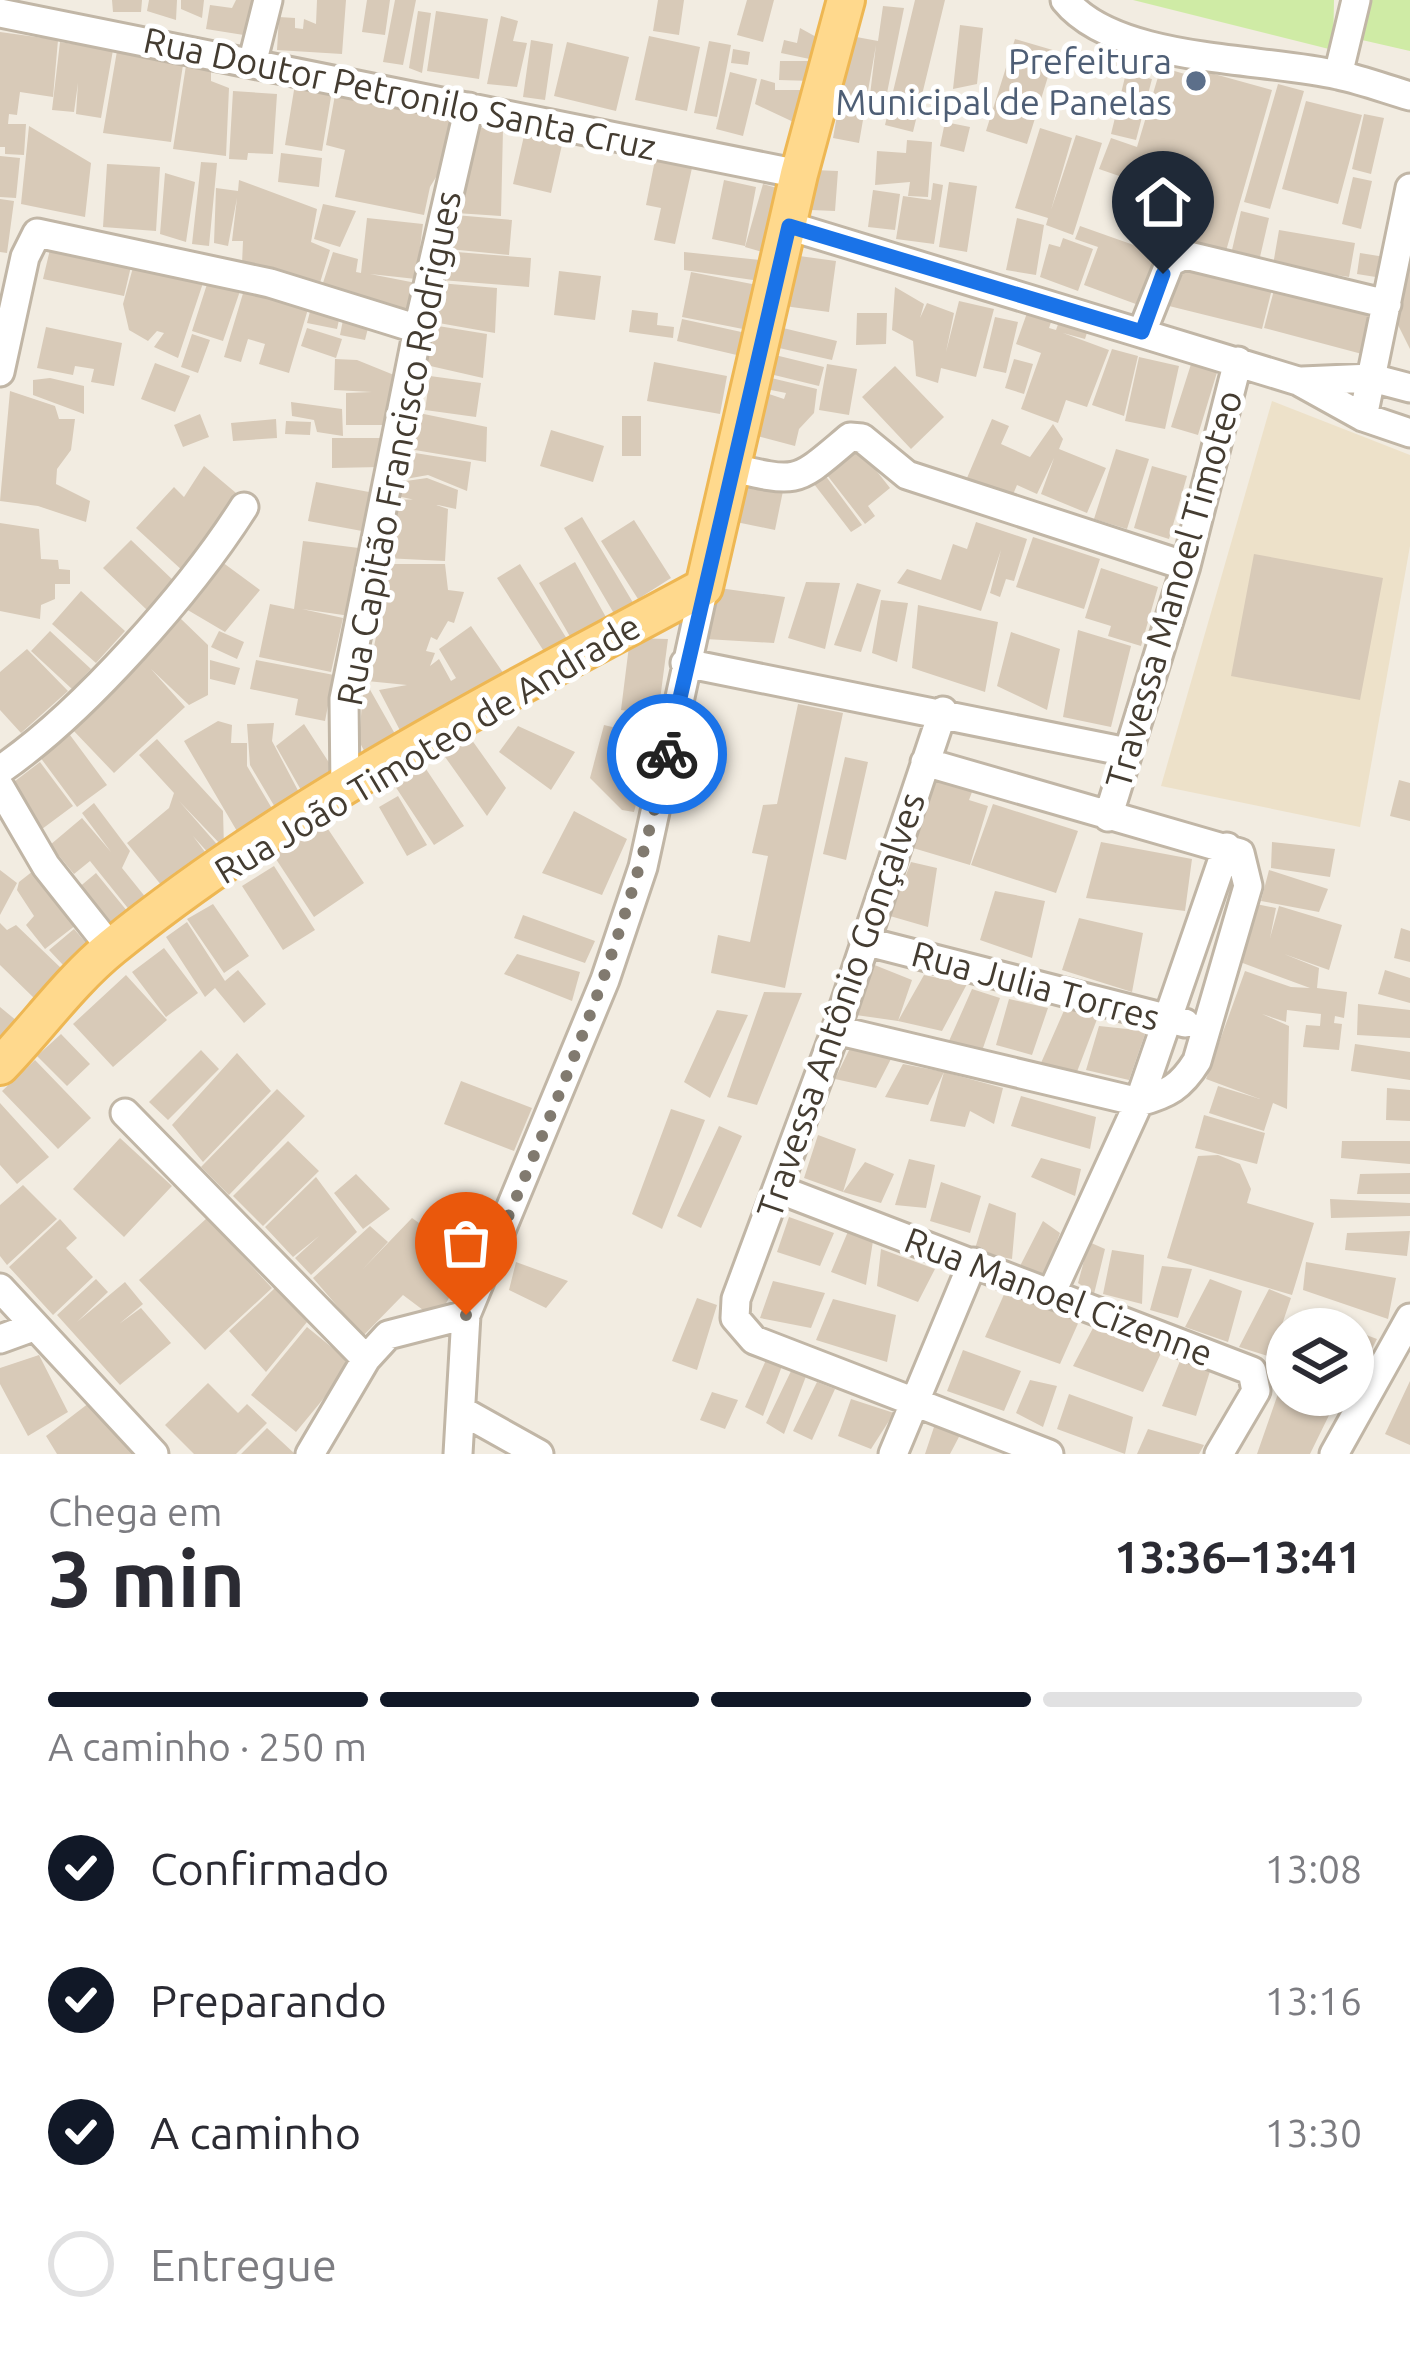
<!DOCTYPE html>
<html lang="pt">
<meta charset="utf-8">
<style>
body{margin:0;font-family:Ubuntu,sans-serif;background:#f7f7f7;color:#2b2b33;height:100vh;display:flex;flex-direction:column;font-size:45px;white-space:nowrap}
*{box-sizing:border-box;margin:0}
p{font-size:39px;color:#7c7c81}
.icon{flex:none;width:66px;height:66px;fill:none;stroke:currentColor;stroke-width:2;stroke-linecap:round;stroke-linejoin:round}
.map{position:relative;height:1454px;overflow:hidden}
.sheet{display:flex;flex-direction:column;background:#fff;flex:1}
.sheet>*{flex:none}
.controls{position:absolute;left:1266px;top:1308px;display:grid;gap:24px}
.controls a{display:grid;place-items:center;width:108px;height:108px;border-radius:50%;background:#fff;box-shadow:0 3px 9px #0004;font-size:60px}
.pin{position:absolute;display:grid;place-items:center;width:102px;height:102px;color:#fff;margin:-123px -51px;border-radius:50% 50% 50% 0;rotate:-45deg;box-shadow:0 0 12px #0007}
.pin .icon{rotate:45deg}
.courier{position:absolute;display:grid;place-items:center;width:120px;height:120px;margin:-60px;border:9px solid #1a73e8;border-radius:50%;background:#fff;color:#222;box-shadow:0 3px 15px #0007}
.summary em{font-style:normal;font-weight:700}
.summary div{display:flex;flex-direction:column-reverse}
.summary{display:flex;align-items:center;justify-content:space-between;height:204px;padding:0 48px}
h1{font-size:78px;font-weight:700;line-height:90px}
.bar{display:grid;grid-template-columns:repeat(4,1fr);gap:18px 12px;align-content:center;height:144px;padding:0 48px}
.bar i{height:15px;border-radius:9px;background:#e1e1e2}
.bar .active{background:#111827}
.bar p{grid-column:span 4}
ol{padding:0 48px;list-style:none}
li{display:flex;align-items:center;gap:36px;height:132px}
li p{margin-inline-start:auto}
li .icon{padding:12px;border-radius:50%;background:#111827;color:#fff;stroke-width:4}
li:last-child{color:#7c7c81}
li i{width:66px;height:66px;border:6px solid #e1e1e2;border-radius:50%}
.map>svg:first-child{display:block}
.education{fill:#ede1c9}
.green{fill:#cfeba5}
.building{fill:#d8cab8}
.lines{fill:none;stroke-linecap:round;stroke-linejoin:round}
.minor-casing{stroke:#c1b6a6;stroke-width:33}
.major-casing{stroke:#eeb753;stroke-width:42}
.minor{stroke:#fff;stroke-width:27}
.major{stroke:#ffd98d;stroke-width:36}
.done{stroke:#817a6f;stroke-width:12;stroke-dasharray:0 21.6}
.route{stroke:#1a73e8;stroke-width:15}
.service-dot{fill:#5c6f8a;stroke:#fff;stroke-width:4.5}
.labels{text-anchor:middle;dominant-baseline:central;stroke-width:10;stroke-linejoin:round;paint-order:stroke}
.service-label{font-size:36px;fill:#4e5e75;stroke:#fff;text-anchor:end}
.street-label{font-size:36px;fill:#443c31;stroke:#fff}
</style>
<div class="map">
<svg width="1410" height="1454" viewBox="0 0 1410 1454">
<rect width="100%" height="100%" fill="#f2ece1"/>
<path class="education" d="M1272 401 1410 455V546L1360 827 1161 786Z"/>
<path class="green" d="M1133 0H1334L1333 50Z
M1371 0H1410V51L1362 40Z"/>
<path class="building" d="M112 0H142L141 12H113Z
M149 0H177L176 20 147 11Z
M181 0H204L202 18 181 9Z
M236 0H255L250 36 206 29 210 5 232 8Z
M317 0H346L342 54 277 50 279 17 295 18V28L303 29 304 19 316 24Z
M367 0H390L385 35 362 32Z
M395 0H416L403 65 383 62Z
M658 0H684L679 35 653 31Z
M747 0H774L763 42 737 35Z
M915 0H945L913 132 885 125Z
M883 6 904 8 886 98 870 95 876 45 859 143 833 138 851 36 878 41Z
M418 11 431 13 422 73 409 68Z
M436 11 488 19 479 79 427 71Z
M501 16 518 21 513 41 527 43 517 87 487 84Z
M960 25 983 28 977 84 953 89Z
M800 28 829 44 824 62 781 53 784 40 797 43Z
M0 32 58 40 53 97 20 92 17 115 9 114 8 124H26L24 155 5 154V147H0Z
M649 36 700 47 687 111 635 100Z
M1015 39 1056 51 1027 144 986 131Z
M531 40 553 44 545 100 523 97Z
M709 41 731 45 717 117 694 113Z
M60 42 113 50 101 118 76 114 78 83 74 112 52 110Z
M567 42 629 57 616 111 554 96Z
M733 49 750 52 748 65 731 63Z
M117 51 183 65 171 142 103 133Z
M187 59 211 60V81L229 88 226 156 173 149Z
M780 61H812V81L779 80Z
M1161 67 1205 80 1207 72 1272 90 1224 258 1159 239 1183 156 1167 152 1161 172 1131 163 1125 178 1099 169 1111 138 1137 147Z
M730 72 757 79 743 136 716 129Z
M1126 73 1152 79 1136 140 1111 134Z
M761 79 775 83V90H800L809 105 802 126 755 104Z
M295 84 332 91 322 151 285 145Z
M1278 84 1304 91 1270 209 1244 202Z
M233 91 277 94 273 154 248 153 247 160 229 159Z
M335 95 454 118 444 164 430 187 424 215 335 197 345 150 326 145Z
M1306 101 1362 115 1338 204 1282 189Z
M1364 114 1384 118 1371 174 1352 169Z
M945 122 970 127 964 152 940 146Z
M29 126 91 163 85 217 21 204Z
M475 127 503 129 501 216 456 213Z
M526 127 564 136 551 193 513 184Z
M1040 128 1072 138 1051 210 1076 135 1102 143 1073 235 1046 225 1048 218 1015 208Z
M907 140 932 142 928 197 908 196 910 182 875 185 877 151 906 153Z
M281 153 322 158 319 187 278 182Z
M0 156 20 158 16 198 0 197Z
M655 160 692 168 675 244 654 240 661 208 646 205Z
M201 162 217 163 209 246 192 244Z
M107 164 160 167 156 231 103 227Z
M814 170 838 171 835 211 811 210Z
M165 173 195 182 186 242 160 234Z
M1353 177 1372 181 1361 229 1342 224Z
M239 180 317 209 311 242 330 250 319 286 242 264 243 241H232L237 198 228 246 214 243 216 188 238 191Z
M724 180 756 187 745 246 712 239Z
M949 182 977 186 967 252 939 247Z
M933 183 943 185 934 244 896 239 903 196 931 200Z
M763 184 784 190 766 253 745 247Z
M873 190 900 194 895 230 868 227Z
M0 199 14 201 7 253 0 252Z
M323 204 356 211 340 247 314 239Z
M1241 211 1269 218 1260 257 1232 250Z
M455 215 512 220 509 255 449 249Z
M367 218 423 224 416 279 370 274 416 283 405 313 322 286 333 252 358 259 356 272 361 273Z
M1017 218 1044 225 1036 275 1006 270Z
M1080 226 1162 255 1144 307 1084 285 1098 247 1075 239Z
M1279 230 1355 243 1349 277 1273 265Z
M1063 238 1093 249 1078 291 1040 277 1049 244 1060 247Z
M52 241 133 258 124 296 43 279Z
M1410 244V349L1391 311Z
M444 251 531 258 529 287 441 280Z
M684 252 760 260V281L684 270Z
M1360 253 1385 257 1382 278 1357 274Z
M792 255 836 261 829 312 784 306Z
M135 260 204 280 178 358 154 347 164 333 157 331 148 341 129 330 123 304Z
M1180 261 1273 285 1262 329 1169 306Z
M559 271 601 276 595 320 554 315Z
M691 272 757 285 748 330 682 317Z
M208 281 240 291 223 341 192 331Z
M439 283 497 288 495 333 433 322Z
M895 287 924 304 920 318 927 303 954 313 946 352 959 301 994 309 976 377 941 368 938 383 916 376 913 341 892 330Z
M244 290 308 309 289 373 259 364 265 344 248 339 241 362 224 357Z
M1274 290 1372 316 1362 354 1264 328Z
M313 300 342 306 337 329 307 323Z
M345 310 371 316 365 340 340 335Z
M632 310 658 313 657 325 674 327 673 338 629 332Z
M857 313H887L886 344 856 345Z
M1027 313 1051 322 1049 328 1056 330 1062 313 1090 323 1085 339 1063 333 1109 350 1087 407 1066 400 1058 423 1021 409 1041 353 1016 344Z
M995 317 1018 322 1006 373 983 368Z
M682 319 746 333 741 356 677 341Z
M432 325 487 334 483 378 426 365Z
M46 327 122 343 114 386 91 382 94 369 75 366 73 375 37 368Z
M307 328 342 339 336 358 301 346Z
M783 328 837 341 832 360 779 348Z
M192 334 210 340 198 373 181 367Z
M1112 349 1138 356 1124 416 1092 405Z
M775 355 824 367 819 386 770 374Z
M1139 357 1179 366 1165 429 1125 421Z
M335 359 357 360 394 375 391 425H346V393L372 392 334 390Z
M1014 359 1033 364 1024 394 1005 388Z
M1192 361 1218 369 1198 435 1171 427Z
M654 362 727 376 720 414 647 401Z
M155 363 190 376 175 412 141 399Z
M827 364 857 369 849 415 819 410Z
M895 366 944 417 911 449 862 397Z
M430 376 481 383 476 417 425 410Z
M767 377 817 389 814 413 799 429 795 446 757 436 766 393 784 399 786 393 766 389Z
M50 378 84 386V414L33 395V380Z
M10 391 55 406 59 419H75L71 450 57 469 56 484 90 501 86 522 38 506 0 501Z
M291 402 342 409 343 436 317 432 314 420 292 416Z
M414 412 487 427 486 462 409 449Z
M200 414 209 437 183 447 174 425Z
M622 416H641V456H622Z
M276 419 277 438 233 441 231 423Z
M992 419 1009 426 1001 444 1030 457 1053 424 1063 439 1059 449 1106 468 1087 513 1041 494 1054 458 1037 494 1017 485 1012 497 967 478Z
M286 421 311 422 310 435 285 434Z
M551 430 604 446 593 482 540 466Z
M332 438H380V467L332 468Z
M1116 449 1149 459 1127 529 1094 519Z
M860 450 890 488 868 506 875 516 865 524 827 475Z
M415 453 471 462 467 491 428 475 400 480 403 456Z
M204 466 242 498 184 572 136 528 174 487 184 497Z
M1152 466 1187 476 1169 539 1134 528Z
M825 475 862 525 851 532 814 484Z
M427 478 458 490 456 509 397 496 399 482Z
M316 482 369 492 362 531 308 521Z
M744 483 783 491 775 530 736 522Z
M419 499 448 509 445 561 384 558 397 500Z
M582 517 635 606 616 617 564 528Z
M634 520 671 578 638 599 601 541Z
M976 522 1027 539 1014 581 1006 579 1000 597 990 593 1001 550 981 611 897 583 907 569 941 580 953 544 967 549Z
M0 523 39 529 41 559 58 560 59 569 70 570V584H55V599L41 605 40 619 0 611Z
M1033 537 1100 559 1084 609 1016 587Z
M131 540 175 582 147 610 103 568Z
M303 541 359 548 350 616 302 609 343 618 331 672 259 657 270 604 294 609Z
M1254 554 1383 578 1360 700 1231 676Z
M222 562 260 590 225 632 186 609Z
M575 562 607 619 572 640 539 583Z
M382 564H445L448 590 464 592 454 623 448 621 437 640 431 637 426 651 435 653 430 666 439 659 451 681 456 678 439 649 471 626 506 677 406 742 379 690 407 685 367 681 379 622Z
M520 564 567 639 545 653 497 578Z
M1101 568 1158 587 1141 646 1108 636 1111 626 1085 618Z
M806 582 840 583 825 649 788 638Z
M857 583 881 590 861 652 834 645Z
M719 588 785 597 774 643 706 639Z
M81 591 125 631 96 663 52 624Z
M881 600 908 603 897 662 872 653Z
M918 605 998 622 985 692 912 668Z
M180 618 208 645V695L189 705 151 669 185 707 114 773 71 728 143 662Z
M1078 630 1131 646 1111 727 1063 717Z
M50 631 91 669 72 689 31 651Z
M219 631 244 642 237 659 211 647Z
M1011 632 1060 649 1047 710 997 686Z
M630 638 668 639 658 715 621 710Z
M27 649 68 691 21 733 0 710V672Z
M210 660 240 668 235 685 210 679Z
M256 660 334 675 325 721 295 715 298 699 250 689Z
M364 679 399 741 370 762 359 741Z
M798 704 843 713 785 988 711 973 718 935 750 942 768 856 752 853 763 805 777 804Z
M218 721 232 725 231 743H247V766L277 817 241 838 184 741Z
M274 723 272 741 303 800 279 814 250 765 247 724Z
M304 724 339 778 306 799 276 746Z
M604 725 654 737 634 812 622 810 590 778Z
M518 726 575 752 551 790 499 752Z
M70 735 107 785 77 807 40 757Z
M469 736 506 788 487 816 443 754Z
M157 739 223 811 224 848 179 801 222 850 211 856 193 836 208 856 166 891 127 843 169 808 174 793 139 755Z
M845 757 868 762 846 860 823 854Z
M40 762 73 806 38 832 6 788Z
M422 763 464 826 434 845 393 783Z
M934 780 972 792 969 800 988 806 970 865 913 848Z
M1399 780 1410 783V821L1390 816Z
M398 796 427 845 407 856 379 807Z
M94 803 130 851 122 868 151 904 135 917 90 861 74 874 50 845 82 818 111 852 82 813Z
M993 804 1078 831 1056 893 971 865Z
M574 811 627 839 602 895 542 873Z
M322 820 364 883 314 917 272 853Z
M1101 842 1192 859 1185 911 1086 898Z
M1272 842 1335 849 1330 877 1271 868Z
M911 862 937 868 928 927 890 916Z
M274 866 315 930 283 950 242 886Z
M0 870 17 883 0 915Z
M1269 870 1328 889 1319 912 1261 901Z
M33 871 76 925 45 949 26 925 34 916 17 890 19 882Z
M96 873 132 917 113 932 77 889Z
M995 891 1045 901 1032 958 980 940Z
M213 904 249 956 224 973 187 919Z
M1256 904 1276 908 1270 938 1279 906 1342 925 1329 970 1284 954 1319 968 1317 988 1347 992 1344 1018 1335 1016 1334 1023 1342 1024 1339 1050 1303 1047 1306 1025 1320 1026 1321 1014 1287 1010 1286 1022 1262 1014 1289 1026 1287 1109 1273 1103 1264 1131 1209 1113 1218 1086 1260 1099 1206 1079 1245 971 1291 987 1310 988 1240 962Z
M523 915 595 941 585 963 514 938Z
M1079 918 1143 933 1132 992 1062 970Z
M187 922 225 981 238 970 266 1004 244 1023 215 988 205 997 166 937Z
M0 923 7 930 16 925 62 969 34 998 0 965Z
M1401 928 1410 931V962L1394 958Z
M74 929 88 945 64 966 49 950Z
M164 948 198 993 166 1017 132 972Z
M517 954 580 972 572 1001 504 974Z
M872 964 912 980 898 1021 856 1015Z
M1385 970 1410 978V1003L1378 994Z
M126 975 167 1020 113 1067 73 1024Z
M924 975 967 984 942 1031 898 1021Z
M972 989 1000 998 982 1051 949 1041Z
M764 992 802 993 757 1105 727 1097Z
M1009 999 1048 1008 1032 1055 996 1045Z
M1358 1004 1410 1010V1038L1357 1035Z
M1066 1006 1099 1014 1075 1077 1041 1063Z
M0 1007 17 1021 0 1036Z
M717 1010 748 1015 710 1098 684 1082Z
M1099 1026 1146 1031 1129 1080 1086 1070Z
M61 1034 90 1064 67 1086 37 1056Z
M1355 1044 1410 1052V1080L1351 1071Z
M851 1046 892 1057 876 1088 835 1079Z
M201 1050 219 1069 168 1120 149 1102Z
M237 1053 271 1091 203 1162 172 1125Z
M35 1060 91 1118 58 1149 2 1091Z
M903 1064 944 1072 1003 1088 994 1124 970 1111 965 1127 930 1121 944 1072 928 1105 885 1097Z
M461 1081 532 1108 514 1151 444 1124Z
M1387 1088 1410 1090V1121L1386 1120Z
M277 1089 305 1116 229 1195 201 1167Z
M1021 1096 1096 1117 1090 1149 1011 1126Z
M0 1103 49 1157 17 1184 0 1165Z
M671 1109 705 1120 662 1229 632 1214Z
M1204 1115 1265 1133 1257 1164 1195 1148Z
M719 1126 742 1136 701 1228 677 1216Z
M818 1135 856 1149 843 1192 804 1178Z
M120 1138 172 1186 124 1237 73 1189Z
M288 1141 319 1171 263 1226 233 1196Z
M1342 1141H1410V1164L1341 1158Z
M1218 1155 1240 1164 1251 1189 1247 1203 1314 1223 1292 1295 1167 1258 1198 1156Z
M1041 1158 1081 1169 1075 1196 1031 1177Z
M909 1159 935 1165 926 1208 895 1205Z
M865 1162 894 1174 881 1203 843 1192Z
M1410 1173V1194H1357L1360 1174Z
M356 1174 390 1209 363 1229 334 1193Z
M316 1177 357 1232 311 1275 295 1258 319 1236 293 1257 265 1227Z
M941 1182 981 1196 970 1233 930 1221Z
M23 1185 57 1219 7 1265 0 1256V1205Z
M1330 1199 1410 1203V1216L1331 1218Z
M989 1203 1016 1213 1012 1259 974 1252Z
M789 1217 834 1233 820 1266 777 1252Z
M207 1218 272 1288 205 1350 139 1280Z
M412 1218 471 1260 445 1305 423 1310 403 1295 363 1336 313 1278 370 1226 388 1242 362 1270Z
M60 1219 77 1238 66 1248 93 1277 53 1315 9 1267Z
M1043 1221 1060 1233 1043 1280 1020 1266Z
M849 1229 873 1241 866 1285 831 1272Z
M1410 1231 1407 1256 1345 1250 1347 1233Z
M1089 1242 1105 1249 1094 1294 1078 1283Z
M881 1249 935 1269 918 1302 877 1286Z
M1112 1250 1144 1255 1142 1304 1103 1294Z
M516 1262 568 1281 546 1308 509 1290Z
M1306 1262 1396 1278 1388 1319 1303 1290Z
M1162 1266 1192 1269 1178 1318 1150 1310Z
M96 1279 108 1292 77 1322 125 1282 143 1304 119 1324 141 1308 171 1343 120 1385 57 1315Z
M1210 1279 1242 1291 1228 1342 1185 1327Z
M773 1281 825 1293 811 1328 760 1318Z
M275 1288 307 1322 266 1372 229 1331Z
M1269 1289 1291 1298 1271 1357 1239 1347Z
M1006 1290 1080 1319 1060 1364 985 1337Z
M697 1298 717 1305 697 1370 672 1361Z
M833 1299 896 1315 887 1362 816 1340Z
M1310 1312 1351 1329H1303Z
M307 1327 352 1364 296 1432 251 1395Z
M1093 1328 1162 1351 1143 1392 1073 1366Z
M1353 1330 1377 1339 1353 1386Z
M963 1350 1021 1371 1004 1411 947 1391Z
M39 1355 68 1412 28 1436 0 1384V1368Z
M766 1360 782 1366 763 1416 745 1407Z
M1180 1361 1211 1368 1196 1416 1162 1406Z
M792 1369 808 1371 784 1434 766 1423Z
M1030 1380 1057 1386 1043 1427 1016 1413Z
M1410 1381V1445L1385 1434Z
M817 1382 835 1389 812 1440 793 1431Z
M208 1383 238 1413 247 1404 267 1423 236 1454H194L165 1425Z
M1281 1385 1287 1395 1336 1401 1310 1454H1257Z
M712 1392 738 1400 725 1429 700 1420Z
M1069 1394 1133 1417 1125 1454 1057 1429Z
M851 1399 894 1413 871 1449 838 1436Z
M89 1403 137 1454H57L46 1436Z
M935 1424 961 1433 950 1454H925Z
M267 1428 295 1454H241Z
M1148 1429 1204 1445 1199 1454H1137Z"/>
<g class="lines">
<g class="minor-casing">
<path id="minor" d="M1065 0C1116 63 1261 57 1338 75 1362 80 1386 89 1410 96
M0 13 799 174
M253 60 268 0
M1338 75 1356 0
M789 226 1298 381 1363 417 1410 433
M1142 332 1170 262 1185 255 1387 304
M0 372 25 257 37 233 270 283 418 329
M1302 381 1372 378 1410 388
M1363 417 1410 188
M729 467C801 484 795 483 850 437L862 438 907 475 1186 566
M685 663 1127 752
M943 711 836 1030 736 1299 735 1318 754 1340 1049 1454
M0 770C83 713 190 592 244 507
M0 787 46 866 111 948
M345 789 344 699 418 329 469 107
M1108 817 1186 566 1238 361
M864 941 1185 1023
M836 1030 1139 1102C1168 1094 1181 1087 1197 1061L1248 886 1240 853 925 762
M125 1113 366 1359
M778 1189 1252 1371 1256 1391 1219 1454
M0 1288 154 1454
M1051 1294 1139 1102 1227 847
M0 1339 33 1327
M464 1412 539 1454
M310 1454 366 1359 388 1335 466 1315
M458 1454 466 1315 605 980 643 867 704 587
M893 1454 973 1262
M1334 1454 1410 1318"/>
</g>
<g class="major-casing">
<path id="major" d="M0 1066C38 1027 70 981 112 947 287 804 506 694 704 587L799 174 846 0"/>
</g>
<use href="#minor" class="minor"/>
<use href="#major" class="major"/>
</g>
<g class="lines">
<path class="done" d="M466 1315C545 1129 626 953 667 754"/>
<path class="route" d="M667 754 789 226 1142 332 1163 274"/>
</g>
<circle class="service-dot" cx="1196" cy="81" r="12"/>
<g class="labels">
<g class="service-label">
<text x="1172" y="60">Prefeitura<tspan x="1172" dy="41">Municipal de Panelas</tspan></text>
</g>
<g class="street-label">
<text transform="translate(400 93) rotate(12)">Rua Doutor Petronilo Santa Cruz</text>
<text transform="translate(398 448) rotate(-79)">Rua Capitão Francisco Rodrigues</text>
<text transform="translate(1173 589) rotate(-74)">Travessa Manoel Timoteo</text>
<text transform="translate(427 748) rotate(-31)">Rua João Timoteo de Andrade</text>
<text transform="translate(1036 985) rotate(15)">Rua Julia Torres</text>
<text transform="translate(840 1005) rotate(-71)">Travessa Antônio Gonçalves</text>
<text transform="translate(1059 1296) rotate(21)">Rua Manoel Cizenne</text>
</g>
</g>
</svg>
<div class="controls">
<a><svg class="icon" aria-label="layers" viewBox="0 0 24 24"><path d="M12 4l9 5-9 5-9-5zM3 14l9 5 9-5"/></svg></a>
</div>
<div class="pin" style="left:466px;top:1315px;background:#ea580c"><svg class="icon" aria-label="bag" viewBox="0 0 24 24"><path d="M5 8h14l-1 12H6zM9 8a3 3 0 0 1 6 0"/></svg></div>
<div class="pin" style="left:1163px;top:274px;background:#1f2937"><svg class="icon" aria-label="home" viewBox="0 0 24 24"><path d="M3 11l9-7 9 7M6 9v11h12V9"/></svg></div>
<div class="courier" style="left:667px;top:754px"><svg class="icon" aria-label="bike" viewBox="0 0 24 24"><circle cx="6" cy="16" r="4"/><circle cx="18" cy="16" r="4"/><path d="M6 16l4-8h5l3 8M10 8l3 8H6M13 5h3"/></svg></div>
</div>
<section class="sheet">
<div class="summary"><div><h1>3 min</h1><p>Chega em</p></div><em>13:36–13:41</em></div>
<div class="bar"><i class="active"></i><i class="active"></i><i class="active"></i><i></i><p>A caminho · 250 m</p></div>
<ol>
<li><svg class="icon" aria-label="check" viewBox="0 0 24 24"><path d="M5 12l5 5 9-10"/></svg>Confirmado<p>13:08</p></li>
<li><svg class="icon" aria-label="check" viewBox="0 0 24 24"><path d="M5 12l5 5 9-10"/></svg>Preparando<p>13:16</p></li>
<li><svg class="icon" aria-label="check" viewBox="0 0 24 24"><path d="M5 12l5 5 9-10"/></svg>A caminho<p>13:30</p></li>
<li><i></i>Entregue</li>
</ol>
</section>
